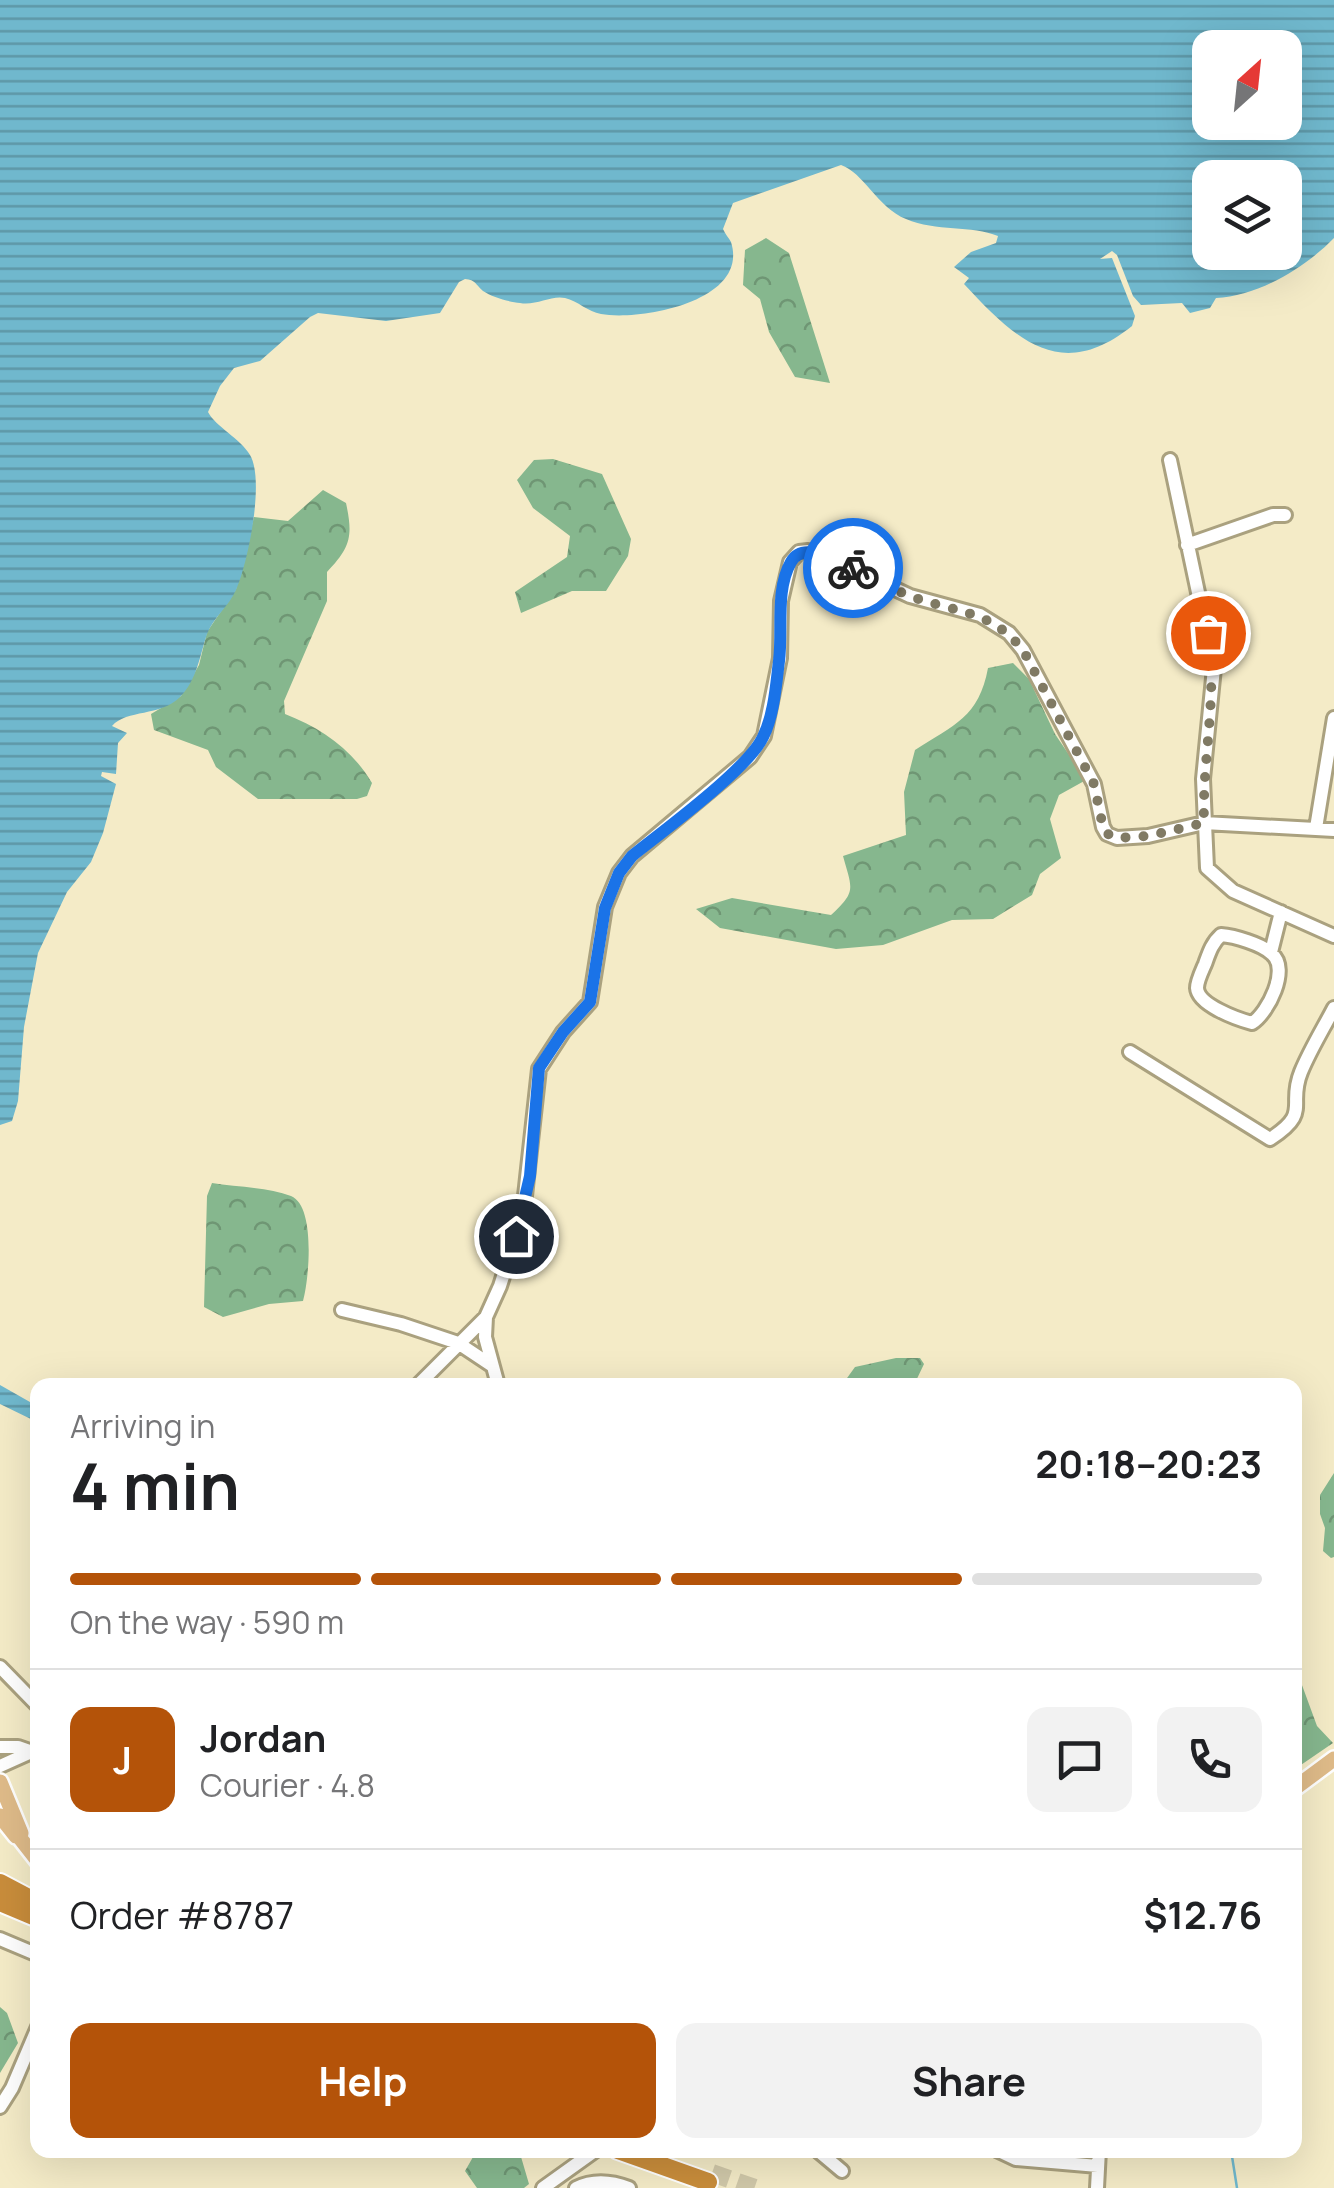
<!DOCTYPE html>
<meta charset="utf-8">
<style>
body{margin:0;font-family:Manrope,sans-serif;background:#f2f2f2;color:#202124;height:100vh;display:flex;flex-direction:column;font-size:38px;white-space:nowrap}
*{box-sizing:border-box;margin:0}
p{font-size:32px;color:#757577}
.icon{flex:none;width:55px;height:55px;fill:none;stroke:currentColor;stroke-width:2;stroke-linecap:round;stroke-linejoin:round}
.map{position:relative;flex:1;overflow:hidden}
.sheet{position:absolute;left:30px;top:1378px;width:1272px;height:780px;display:flex;flex-direction:column;background:#fff;border-radius:20px;box-shadow:0 10px 40px #0002}
.sheet>*{flex:none}
.needle{width:65px;rotate:27deg}
.tools{position:absolute;left:1192px;top:30px;display:grid;gap:20px}
.tools a{display:grid;place-items:center;width:110px;height:110px;border-radius:20px;background:#fff;box-shadow:0 10px 40px #0002;font-size:50px}
.pin{position:absolute;display:grid;place-items:center;width:85px;height:85px;color:#fff;margin:-42px;border:5px solid #fff;border-radius:50%;box-shadow:0 2px 10px #0007}
.courier{position:absolute;display:grid;place-items:center;width:100px;height:100px;margin:-50px;border:8px solid #1a73e8;border-radius:50%;background:#fff;color:#222;box-shadow:0 2px 12px #0007}
.headline em{font-style:normal;font-weight:700}
.headline div{display:flex;flex-direction:column-reverse}
.headline{display:flex;align-items:center;justify-content:space-between;height:170px;padding:0 40px}
h1{font-size:65px;font-weight:700;line-height:75px}
.bar{display:grid;grid-template-columns:repeat(4,1fr);gap:15px 10px;align-content:center;height:120px;padding:0 40px}
.bar i{height:12px;border-radius:8px;background:#e0e0e0}
.bar .current{background:#b45309}
.bar p{grid-column:span 4}
.line{display:flex;align-items:center;gap:25px;padding:0 40px;border-top:2px solid #e0e0e0}
.line div{flex:1}
.round{display:grid;place-items:center;flex:none;width:105px;height:105px;border-radius:20px;background:#f2f2f2}
.primary-button{display:flex;gap:20px;margin-top:auto;padding:20px 40px}
.primary-button a{flex:1;height:115px;border-radius:20px;background:#b45309;color:#fff;font-size:40px;font-weight:700;line-height:115px;text-align:center}
.primary-button a+a{background:#f2f2f2;color:#202124}
.map>svg:first-child{display:block}
.forest{fill:url(#forest-crowns)}
.water{fill:url(#water-rules);fill-rule:evenodd}
.lines{fill:none;stroke-linecap:round;stroke-linejoin:round}
.stream{stroke:#70b8cd;stroke-width:2.5}
.highway-tunnel{stroke:#d0c8a9;stroke-width:18;stroke-dasharray:18 9;stroke-linecap:butt}
.minor-casing{stroke:#aaa17f;stroke-width:18}
.major-casing{stroke:#fff;stroke-width:20}
.highway-casing{stroke:#fff;stroke-width:22}
.minor{stroke:#fff;stroke-width:12}
.major{stroke:#dfbb89;stroke-width:15}
.highway{stroke:#c98d3b;stroke-width:18}
.done{stroke:#807a64;stroke-width:10;stroke-dasharray:0 18}
.route{stroke:#1a73e8;stroke-width:12}
</style>
<div class="map">
<svg width="1334" height="2188" viewBox="0 0 1334 2188">
<defs>
<pattern id="forest-crowns" width="20" height="18" patternUnits="userSpaceOnUse" patternTransform="scale(2.5)"><rect width="20" height="18" fill="#86b78e"/><path d="M2 6a3 3 0 1 1 6 0M12 15a3 3 0 1 1 6 0" fill="none" stroke="#6f9674"/></pattern>
<pattern id="water-rules" width="6" height="5" patternUnits="userSpaceOnUse" patternTransform="scale(2.5)"><rect width="6" height="5" fill="#70b8cd"/><path d="M0 2.5h6" fill="none" stroke="#5e97a7"/></pattern>
</defs>
<rect width="100%" height="100%" fill="#f4ebc7"/>
<path class="forest" d="M766 238 789 253 830 383 795 377 769 332 760 299 743 285 745 250Z
M553 459 602 474 631 539 628 556 606 591H572L521 613 515 592 567 557 570 536 533 508 517 480 534 460Z
M323 490 346 503C353 536 351 547 327 572V601L284 701 285 714C321 728 352 749 372 783L367 796 357 799H258L216 767 208 750 154 730 151 714 181 696 199 665 207 632 236 589 254 517 288 521Z
M1013 663 1029 679 1055 734 1086 780 1059 795 1050 819 1061 858 1040 874 1032 895 993 919 952 920 883 945 836 949 720 928 696 909 732 898 831 915C857 891 852 889 843 856L906 835 904 792 915 750C954 725 979 717 988 668Z
M212 1183C236 1187 268 1187 291 1196 316 1206 309 1280 303 1301L269 1304 223 1317 204 1307 207 1196Z
M896 1358H920L924 1364 914 1385H842L855 1367Z
M1334 1473V1557L1331 1558 1323 1551 1325 1528 1320 1514V1495Z
M1295 1666 1317 1726 1333 1743 1295 1769Z
M0 2007 7 2013 18 2043 0 2073Z
M477 2150H519L529 2184 524 2188H477L465 2171Z"/>
<path class="water" d="M0 0H1334V238C1305 268 1258 296 1216 298L1210 308 1190 313 1182 303 1141 305 1133 296 1117 255 1112 251 1100 259 1112 258 1135 316 1132 326C1061 383 1016 340 964 284L969 278 954 267 971 252 996 243 998 236C972 225 936 232 906 219 878 208 863 172 841 165L733 203 723 229C725 234 729 238 731 242 750 302 639 321 601 314 588 312 578 301 565 298 551 295 536 306 520 303 509 302 492 297 483 291 475 284 476 280 465 279L459 282 440 313 386 321 318 313 310 317 260 361 234 368 220 386 208 412C215 426 241 439 250 455 265 480 248 563 236 590 229 606 213 618 207 634 200 655 197 680 180 697 160 717 127 709 112 726L127 733 118 743 116 774 102 772 101 776 116 784 103 833 91 862 67 892 38 953 24 1027 18 1101 12 1121 0 1125ZM1210 48H1285V122H1210ZM1210 178H1285V252H1210Z
M0 1385 37 1406V1422L0 1404Z"/>
<g class="lines">
<path class="stream" d="M1231 2150 1237 2188"/>
<path class="highway-tunnel" d="M712 2173 755 2188"/>
<g class="minor-casing">
<path id="minor" d="M1170 460 1214 668 1203 779 1207 868 1233 891 1334 936
M1187 545 1273 515H1285
M1316 828 1334 718
M1221 935C1234 936 1262 944 1272 954 1290 969 1268 1013 1252 1023 1237 1019 1198 1005 1197 988 1197 981 1202 971 1205 964 1209 953 1212 943 1221 935Z
M1271 952 1281 912
M1130 1052 1270 1139C1312 1112 1287 1106 1301 1072 1310 1050 1323 1029 1334 1008
M342 1310 401 1324 458 1343 491 1365
M486 1317 485 1337 498 1385
M418 1385 486 1317 500 1286 523 1214 539 1069 563 1032 590 1002 605 907 619 873 632 856 750 757 764 736 780 658 781 601 790 562 799 552 808 551 833 560 910 596 980 615 1009 633 1023 650 1094 784 1103 827 1107 834 1117 838 1148 836 1204 823 1334 830
M0 1667 38 1706
M0 1747H18L38 1754
M0 1766 29 1753
M0 1939 38 1955
M0 2107 12 2088 38 2027
M817 2150 842 2171
M997 2150 1016 2159 1098 2166
M543 2188 596 2150
M576 2188C594 2179 611 2181 629 2188
M1097 2188 1099 2150"/>
</g>
<g class="major-casing">
<path id="major" d="M0 1782 21 1833 20 1838 38 1861
M1295 1788 1334 1759
M0 1816 16 1836"/>
</g>
<g class="highway-casing">
<path id="highway" d="M0 1883 36 1902
M0 1902 38 1918
M618 2150 708 2182"/>
</g>
<use href="#minor" class="minor"/>
<use href="#major" class="major"/>
<use href="#highway" class="highway"/>
</g>
<g class="lines">
<path class="done" d="M853 568C873 576 891 589 910 596 955 613 990 609 1023 650L1094 784 1103 827 1108 834 1116 838 1148 836 1204 823C1202 759 1218 696 1208 633"/>
<path class="route" d="M516 1236 530 1176 539 1068 563 1032 590 1002 605 908 619 873 632 856C663 831 748 769 763 737 774 715 776 685 779 661 783 630 775 590 791 562 803 540 836 561 853 568"/>
</g>
</svg>
<div class="tools">
<a><svg class="needle" viewBox="-14 -14 28 28"><path d="M0-13l5 13h-10z" fill="#e53935"/><path d="M0 13l5-13h-10z" fill="#757577"/></svg></a>
<a><svg class="icon" aria-label="layers" viewBox="0 0 24 24"><path d="M12 4l9 5-9 5-9-5zM3 14l9 5 9-5"/></svg></a>
</div>
<div class="pin" style="left:1208px;top:633px;background:#ea580c"><svg class="icon" aria-label="bag" viewBox="0 0 24 24"><path d="M5 8h14l-1 12H6zM9 8a3 3 0 0 1 6 0"/></svg></div>
<div class="pin" style="left:516px;top:1236px;background:#1f2937"><svg class="icon" aria-label="home" viewBox="0 0 24 24"><path d="M3 11l9-7 9 7M6 9v11h12V9"/></svg></div>
<div class="courier" style="left:853px;top:568px"><svg class="icon" aria-label="bike" viewBox="0 0 24 24"><circle cx="6" cy="16" r="4"/><circle cx="18" cy="16" r="4"/><path d="M6 16l4-8h5l3 8M10 8l3 8H6M13 5h3"/></svg></div>
<section class="sheet">
<div class="headline"><div><h1>4 min</h1><p>Arriving in</p></div><em>20:18–20:23</em></div>
<div class="bar"><i class="current"></i><i class="current"></i><i class="current"></i><i></i><p>On the way · 590 m</p></div>
<div class="line" style="height:180px"><b class="round" style="background:#b45309;color:#fff">J</b><div><b>Jordan</b><p>Courier · 4.8</p></div><a class="round"><svg class="icon" aria-label="chat" viewBox="0 0 24 24"><path d="M4 5h16v11H9l-5 4z"/></svg></a><a class="round"><svg class="icon" aria-label="phone" viewBox="0 0 24 24"><path d="M5 4h4l2 5-3 2q2 4 5 5l2-3 5 2v4C11 20 4 13 5 4z"/></svg></a></div>
<div class="line" style="height:130px"><div>Order #8787</div><b>$12.76</b></div>
<div class="primary-button"><a>Help</a><a>Share</a></div>
</section>
</div>
